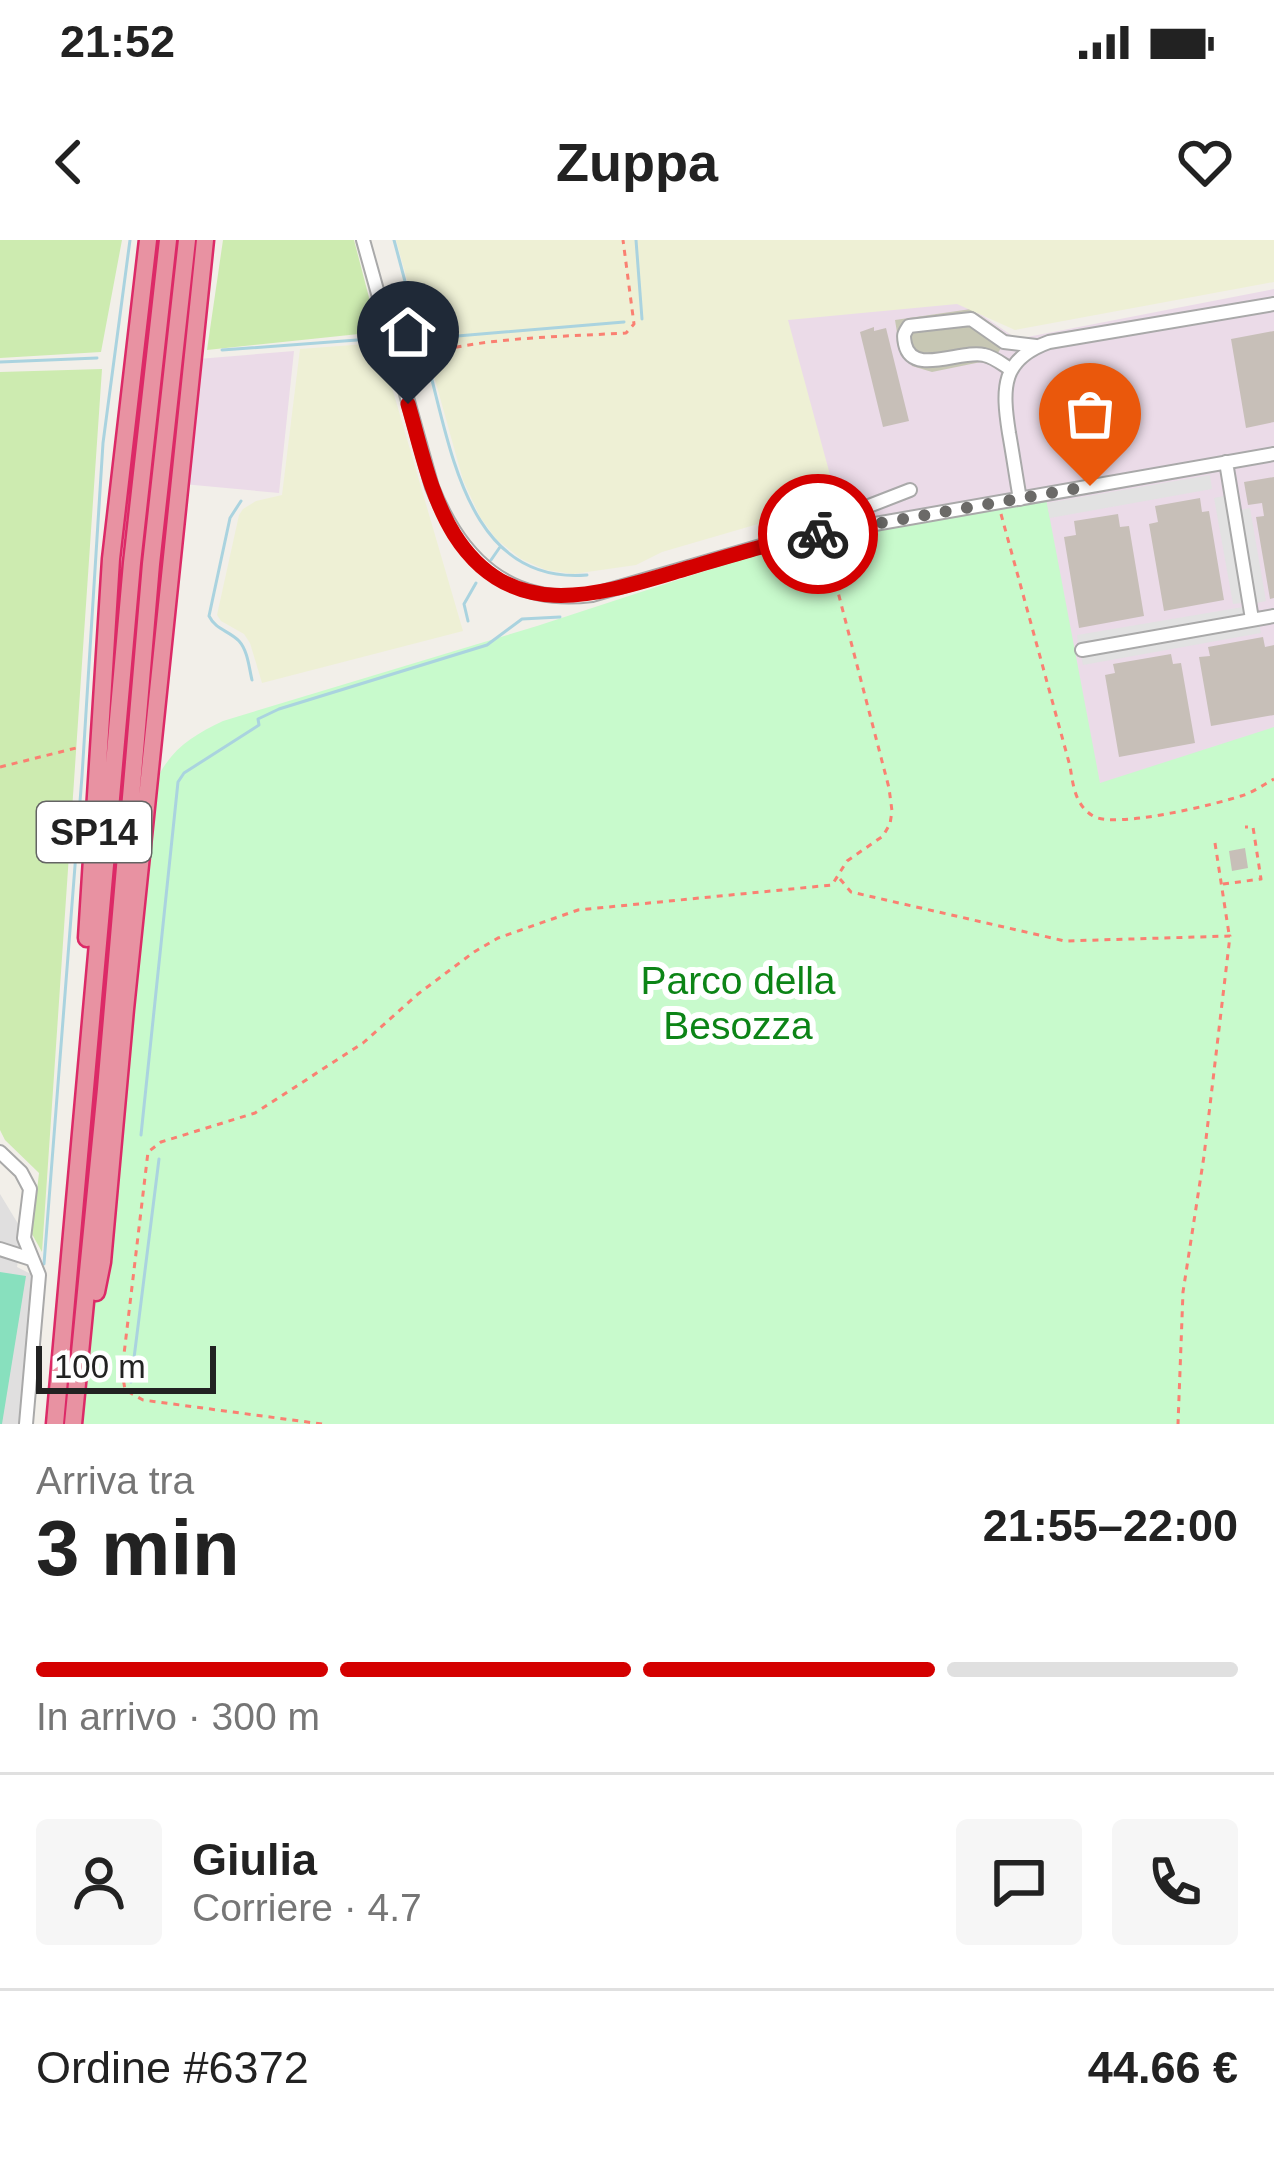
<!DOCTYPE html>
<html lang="it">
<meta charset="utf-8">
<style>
body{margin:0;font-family:Helvetica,sans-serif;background:#f6f6f6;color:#222;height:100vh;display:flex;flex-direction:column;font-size:45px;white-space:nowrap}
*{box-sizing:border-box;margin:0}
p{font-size:39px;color:#767676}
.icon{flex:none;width:66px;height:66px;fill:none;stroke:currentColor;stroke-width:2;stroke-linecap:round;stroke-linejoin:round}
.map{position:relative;height:1184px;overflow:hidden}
.panel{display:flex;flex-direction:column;background:#fff;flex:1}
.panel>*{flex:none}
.scale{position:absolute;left:36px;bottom:30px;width:180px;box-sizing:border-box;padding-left:12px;border:6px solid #222;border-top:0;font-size:33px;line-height:42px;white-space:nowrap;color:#222;-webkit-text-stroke:9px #fff;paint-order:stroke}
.pin{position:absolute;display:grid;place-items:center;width:102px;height:102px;color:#fff;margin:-123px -51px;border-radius:50% 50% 50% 0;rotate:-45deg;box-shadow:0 0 12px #0007}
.pin .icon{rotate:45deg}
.courier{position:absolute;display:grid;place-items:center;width:120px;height:120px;margin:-60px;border:9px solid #d40000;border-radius:50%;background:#fff;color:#222;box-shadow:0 3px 15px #0007}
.overview em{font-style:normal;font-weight:800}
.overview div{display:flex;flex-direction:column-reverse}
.overview{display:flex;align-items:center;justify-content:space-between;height:204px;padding:0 36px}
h1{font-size:78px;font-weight:800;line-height:90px}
.bar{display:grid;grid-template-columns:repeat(4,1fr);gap:18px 12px;align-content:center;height:144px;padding:0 36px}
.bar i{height:15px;border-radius:9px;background:#e0e0e0}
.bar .active{background:#d40000}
.bar p{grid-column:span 4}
.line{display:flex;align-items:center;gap:30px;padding:0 36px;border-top:3px solid #e0e0e0}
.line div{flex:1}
.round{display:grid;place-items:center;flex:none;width:126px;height:126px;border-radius:12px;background:#f6f6f6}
.status{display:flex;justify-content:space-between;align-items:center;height:84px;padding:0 60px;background:#fff;direction:ltr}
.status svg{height:33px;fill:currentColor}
header{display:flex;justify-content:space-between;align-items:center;height:156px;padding:0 36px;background:#fff;font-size:54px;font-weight:800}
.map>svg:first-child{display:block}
.residential{fill:#e0dfdf}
.industrial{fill:#ebdbe8}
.construction{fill:#c7c7b4}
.farmland{fill:#eef0d5}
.grass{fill:#cdebb0}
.park{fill:#c8facc}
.pitch{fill:#88e0be}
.parking{fill:#e2e2e2}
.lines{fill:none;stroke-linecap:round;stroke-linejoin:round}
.stream{stroke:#aad3df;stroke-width:3}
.building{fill:#c7bfb8}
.minor-casing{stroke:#a9a9a9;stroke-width:16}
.highway-casing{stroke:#dc2a67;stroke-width:21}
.path{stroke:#fa8072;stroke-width:3;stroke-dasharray:6 6;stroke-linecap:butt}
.minor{stroke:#fff;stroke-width:12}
.highway{stroke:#e892a2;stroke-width:16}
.done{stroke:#6b6a68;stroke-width:12;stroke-dasharray:0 21.6}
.route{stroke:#d40000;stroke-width:15}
.labels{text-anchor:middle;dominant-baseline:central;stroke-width:12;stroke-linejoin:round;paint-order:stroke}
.shield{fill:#fff;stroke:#646464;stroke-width:3}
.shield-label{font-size:36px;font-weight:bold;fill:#222}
.park-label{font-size:39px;fill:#0c8416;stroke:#fff}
</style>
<div class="status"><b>21:52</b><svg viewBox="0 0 49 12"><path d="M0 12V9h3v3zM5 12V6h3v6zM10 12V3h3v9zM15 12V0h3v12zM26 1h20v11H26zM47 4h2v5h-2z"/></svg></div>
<header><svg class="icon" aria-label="back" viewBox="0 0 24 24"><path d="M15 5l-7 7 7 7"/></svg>Zuppa<svg class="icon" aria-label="heart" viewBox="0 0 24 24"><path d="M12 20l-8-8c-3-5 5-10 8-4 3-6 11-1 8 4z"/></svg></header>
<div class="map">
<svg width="1274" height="1184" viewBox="0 0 1274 1184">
<rect width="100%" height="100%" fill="#f2efe9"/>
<path class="residential" d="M0 954 23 992 17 1027 35 1036 21 1184H0Z"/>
<path class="industrial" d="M942 48 1017 99 1274 49V496L1098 544 836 294 780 63Z
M294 111 279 253 183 244 198 119Z"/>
<path class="construction" d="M971 69 1009 96 990 125 981 122 932 132 912 126 899 105 895 80Z"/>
<path class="farmland" d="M396 0H1274V42L1015 90 957 64 788 80 839 268 779 278 662 312 636 325 573 334 546 330 521 319 496 299 480 277 463 240Z
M379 103 463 391 262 443 250 403 244 394 221 381 217 375 239 275 243 269 256 261 282 255 300 109Z"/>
<path class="grass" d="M0 0H122L101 112 0 118Z
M223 0H354L378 92 207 110Z
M102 129 42 1012 32 994 39 933 5 900 0 890V132Z"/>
<path class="park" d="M1045 253 1100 543 1274 487V1184H75L122 682 160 533C175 506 196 494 223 481L537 386 803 299Z"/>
<path class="pitch" d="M0 1032 26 1036 2 1184H0Z"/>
<path class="parking" d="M1210 235 1212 249 1050 278 1047 263Z
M1224 256 1243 363 1233 364 1214 258Z
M1250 268 1266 361 1257 363 1241 270Z
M1243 367 1245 376 1078 405 1077 395Z
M1259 383 1261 393 1083 425 1081 415Z"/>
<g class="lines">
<path class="stream" d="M394 0 423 109
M636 0 642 79
M421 94 434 98 624 82
M222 110 357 100
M427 121C451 207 467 345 587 335
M0 122 97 118
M241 261 230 278 209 376C216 390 228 390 239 401 248 411 249 428 252 440
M491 320 500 307
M468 381 464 364 476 343
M141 895 178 542 184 533 259 485 258 479 279 469 487 405 522 379 560 377
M44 1024 82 536 103 203 130 0
M131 1142 159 919"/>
</g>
<path class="building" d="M874 87V91L886 88 909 181 883 187 860 92Z
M1274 91V182L1246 188 1231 99Z
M1274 237V358L1270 359 1256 277 1264 276 1262 263 1248 265 1244 242Z
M1200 258 1202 272 1209 271 1224 360 1164 371 1149 284 1158 282 1155 266Z
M1118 274 1120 287 1129 286 1144 376 1079 388 1064 297 1076 295 1074 281Z
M1263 397 1265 407 1274 405V475L1211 486 1199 417 1210 416 1208 407Z
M1171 414 1173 424 1181 423 1195 503 1119 517 1105 435 1115 433 1113 424Z
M1245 608 1248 628 1232 631 1229 611Z"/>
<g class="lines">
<g class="minor-casing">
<path id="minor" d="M363 0 432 247C461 319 509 366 592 355L778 301 1274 214
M1010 129C1002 124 994 117 984 115 962 109 912 137 905 104 903 94 904 94 909 86L971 79 1004 102 1036 106
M1226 222 1252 379
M1020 259C1016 237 1013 215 1009 193 1002 148 1001 119 1049 102L1274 64
M864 285 861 269 910 250
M1082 410 1274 376
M0 912 21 932 30 949 24 998 39 1035 26 1184
M0 1009 31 1019"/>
</g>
<g class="highway-casing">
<path id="highway" d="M87 698 111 319 148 0
M96 1052 102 1022 125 769 205 0
M55 1184 132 323 168 0
M73 1184 106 849 151 324 187 0"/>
</g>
<path class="path" d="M409 119C475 97 557 97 626 93L634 84 623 0
M1001 274 1070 526C1073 545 1075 565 1093 576 1115 589 1213 565 1241 556 1252 553 1263 545 1274 539
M0 527 80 507
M1215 603 1229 694
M840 639 851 652 1065 701 1230 696 1204 916 1183 1052 1178 1184
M1223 644 1261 639 1253 587H1245
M322 1184 143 1160 125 1150 122 1131 148 912 161 902 255 873 363 803 418 754 474 712 498 698 578 670 832 645 847 621 883 596 890 584 892 571 889 548 826 306"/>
<use href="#minor" class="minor"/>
<use href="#highway" class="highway"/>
</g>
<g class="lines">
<path class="done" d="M818 294 1090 246"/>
<path class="route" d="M408 164C421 208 430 255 454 294 512 386 601 354 685 329 729 316 773 302 818 294"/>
</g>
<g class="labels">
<rect class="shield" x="37" y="562" width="114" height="60" rx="9"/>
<g class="shield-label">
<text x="94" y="592">SP14</text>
</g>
<g class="park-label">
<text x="738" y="740">Parco della<tspan x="738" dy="45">Besozza</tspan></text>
</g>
</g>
</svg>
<div class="scale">100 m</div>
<div class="pin" style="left:1090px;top:246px;background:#ea580c"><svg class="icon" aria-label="bag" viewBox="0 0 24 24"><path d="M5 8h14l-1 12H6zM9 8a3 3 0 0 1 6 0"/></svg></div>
<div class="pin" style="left:408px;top:164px;background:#1f2937"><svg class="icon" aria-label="home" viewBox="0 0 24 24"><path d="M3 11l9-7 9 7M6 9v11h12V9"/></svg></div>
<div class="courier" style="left:818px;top:294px"><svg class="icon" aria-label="bike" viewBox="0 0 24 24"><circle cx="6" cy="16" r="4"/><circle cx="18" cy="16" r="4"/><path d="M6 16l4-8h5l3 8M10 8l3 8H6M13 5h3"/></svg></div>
</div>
<section class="panel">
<div class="overview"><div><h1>3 min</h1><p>Arriva tra</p></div><em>21:55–22:00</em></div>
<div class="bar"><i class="active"></i><i class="active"></i><i class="active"></i><i></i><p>In arrivo · 300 m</p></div>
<div class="line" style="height:216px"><a class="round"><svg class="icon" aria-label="person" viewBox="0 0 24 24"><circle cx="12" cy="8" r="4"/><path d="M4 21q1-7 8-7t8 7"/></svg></a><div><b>Giulia</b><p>Corriere · 4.7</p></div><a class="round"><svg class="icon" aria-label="chat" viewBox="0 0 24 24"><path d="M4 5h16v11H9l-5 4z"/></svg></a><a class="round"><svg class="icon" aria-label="phone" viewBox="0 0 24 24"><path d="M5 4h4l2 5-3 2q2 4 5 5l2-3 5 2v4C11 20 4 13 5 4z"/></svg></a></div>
<div class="line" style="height:156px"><div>Ordine #6372</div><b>44.66 €</b></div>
</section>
